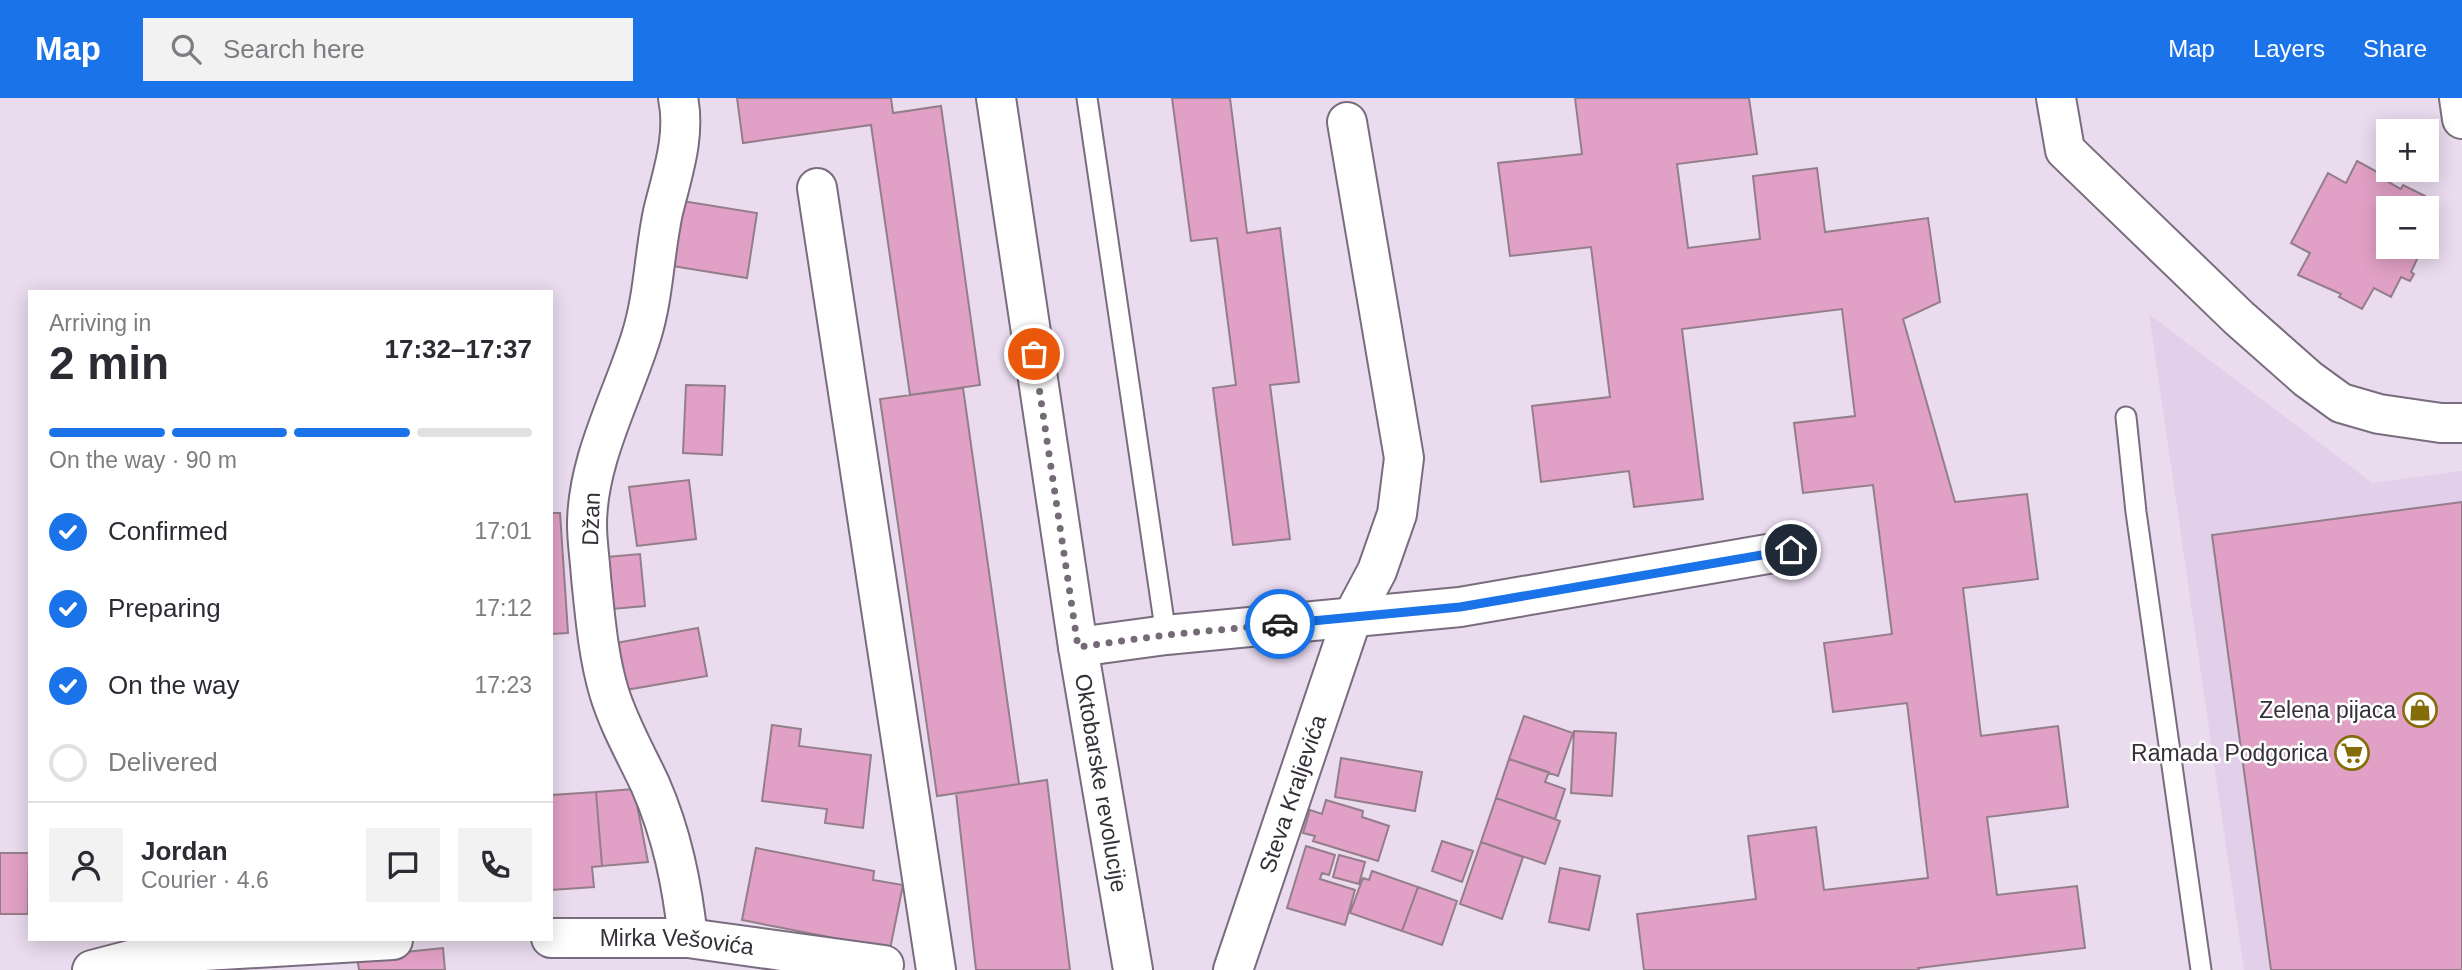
<!DOCTYPE html>
<meta charset="utf-8">
<style>
body{margin:0;font-family:Arial,sans-serif;background:#f2f2f3;color:#2b2b33;height:100vh;display:flex;flex-direction:column;font-size:26px;white-space:nowrap}
*{box-sizing:border-box;margin:0}
p{font-size:23px;color:#7c7c81}
.icon{flex:none;width:38px;height:38px;fill:none;stroke:currentColor;stroke-width:2;stroke-linecap:round;stroke-linejoin:round}
.map{position:relative;flex:1;overflow:hidden}
.panel{position:absolute;left:28px;top:192px;width:525px;height:651px;display:flex;flex-direction:column;background:#fff;border-radius:0px;box-shadow:0 4px 18px #0003}
.panel>*{flex:none}
.controls{position:absolute;left:2376px;top:21px;display:grid;gap:14px}
.controls a{display:grid;place-items:center;width:63px;height:63px;border-radius:0px;background:#fff;box-shadow:0 4px 18px #0003;font-size:35px}
.pin{position:absolute;display:grid;place-items:center;width:60px;height:60px;color:#fff;margin:-30px;border:4px solid #fff;border-radius:50%;box-shadow:0 2px 7px #0007}
.courier{position:absolute;display:grid;place-items:center;width:70px;height:70px;margin:-35px;border:5px solid #1a73e8;border-radius:50%;background:#fff;color:#222;box-shadow:0 2px 9px #0007}
.head em{font-style:normal;font-weight:600}
.head div{display:flex;flex-direction:column-reverse}
.head{display:flex;align-items:center;justify-content:space-between;height:119px;padding:0 21px}
h1{font-size:46px;font-weight:600;line-height:52px}
.bar{display:grid;grid-template-columns:repeat(4,1fr);gap:10px 7px;align-content:center;height:84px;padding:0 21px}
.bar i{height:9px;border-radius:5px;background:#e1e1e2}
.bar .selected{background:#1a73e8}
.bar p{grid-column:span 4}
.line{display:flex;align-items:center;gap:18px;padding:0 21px;border-top:2px solid #e1e1e2}
.line div{flex:1}
.round{display:grid;place-items:center;flex:none;width:74px;height:74px;border-radius:0px;background:#f2f2f3}
ol{padding:0 21px;list-style:none}
li{display:flex;align-items:center;gap:21px;height:77px}
li p{margin-inline-start:auto}
li .icon{padding:7px;border-radius:50%;background:#1a73e8;color:#fff;stroke-width:4}
li:last-child{color:#7c7c81}
li i{width:38px;height:38px;border:4px solid #e1e1e2;border-radius:50%}
header{display:flex;align-items:center;gap:42px;box-sizing:border-box;height:98px;padding:0 35px;background:#1a73e8;color:#fff}
header strong{font-size:33px}
nav{display:flex;gap:38px;margin-inline-start:auto;font-size:24px}
.search{width:490px;height:63px;background:#f2f2f3;display:flex;align-items:center;gap:18px;box-sizing:border-box;padding:0 24px;border-radius:0px;color:#7c7c81;font-size:26px}
.map>svg:first-child{display:block}
.built{fill:#e2cfe9}
.building{fill:#e1a0c5;stroke:#937e89;stroke-width:2}
.lines{fill:none;stroke-linecap:round;stroke-linejoin:round}
.lane-casing{stroke:#796c7e;stroke-width:23}
.street-casing{stroke:#796c7e;stroke-width:42}
.secondary-casing{stroke:#796c7e;stroke-width:42}
.lane{stroke:#fff;stroke-width:19}
.street{stroke:#fff;stroke-width:38}
.secondary{stroke:#fff;stroke-width:38}
.done{stroke:#746b77;stroke-width:7;stroke-dasharray:0 12.6}
.route{stroke:#1a73e8;stroke-width:9}
.labels{text-anchor:middle;dominant-baseline:central;stroke-width:5;stroke-linejoin:round;paint-order:stroke}
.street-label{font-size:23px;fill:#352f37;stroke:#fff}
.poi-label{font-size:23px;fill:#352f37;stroke:#fff;text-anchor:end}
</style>
<header>
<strong>Map</strong>
<div class="search"><svg class="icon" aria-label="search" viewBox="0 0 24 24"><circle cx="10" cy="10" r="6"/><path d="M15 15l6 6"/></svg>Search here</div>
<nav><a>Map</a><a>Layers</a><a>Share</a></nav>
</header>
<div class="map">
<svg width="2462" height="872" viewBox="0 0 2462 872">
<rect width="100%" height="100%" fill="#eadbef"/>
<path class="built" d="M2149 216 2372 385 2462 373V872H2244Z"/>
<path class="building" d="M737 0H891L893 15 941 8 980 287 910 297 871 27 743 45Z
M1172 0H1230L1247 135 1280 130 1299 284 1270 287 1290 441 1233 447 1213 290 1236 287 1217 140 1191 143Z
M1575 0H1749L1757 56 1677 66 1688 150 1760 141 1753 78 1817 70 1825 134 1928 120 1940 204 1903 221 1955 404 2027 396 2038 481 1963 490 1981 638 2058 628 2068 709 1987 719 1997 797 2077 788 2085 850 1918 870 1919 872H1644L1637 816 1756 801 1748 738 1816 729 1824 792 1928 780 1907 605 1833 614 1824 545 1892 536 1873 387 1803 395 1794 325 1855 318 1842 211 1682 231 1703 401 1634 409 1629 373 1541 384 1532 308 1610 299 1591 149 1510 158 1498 65 1582 56Z
M2357 63 2381 76 2380 79 2401 91 2403 87 2425 98 2418 110H2389V149H2418L2426 153 2423 159 2419 157 2411 174 2414 176 2410 183 2401 179 2391 199 2374 190 2362 211 2339 199 2341 196 2298 177 2310 155 2291 145 2328 75 2346 85Z
M670 101 757 115 747 180 660 166Z
M686 287 725 288 722 357 683 355Z
M963 290 1019 686 937 698 880 301Z
M689 382 696 441 637 448 629 389Z
M2462 404V872H2271L2212 437Z
M551 415H560L568 535 551 536Z
M640 456 645 508 601 512 596 460Z
M698 530 707 578 614 594 605 547Z
M1524 618 1573 635 1558 678 1509 661Z
M772 627 801 631 799 648 871 657 863 730 825 725 827 711 762 703Z
M1574 633 1616 635 1612 698 1571 695Z
M1341 660 1422 674 1415 713 1335 699Z
M1509 661 1549 674 1545 684 1565 691 1555 721 1496 700Z
M1047 682 1070 872H976L956 695Z
M634 691 648 764 602 768 596 694Z
M596 694 602 768 592 769 594 789 551 792V697Z
M1496 700 1560 723 1545 766 1481 744Z
M1326 702 1363 713 1362 719 1389 728 1378 763 1313 743 1315 738 1303 735 1310 712 1322 716Z
M1442 743 1473 753 1462 784 1432 773Z
M1481 744 1523 759 1502 821 1460 806Z
M1306 748 1335 757 1329 777 1322 775 1320 781 1355 792 1345 827 1287 810Z
M756 750 874 773 873 782 903 787 890 851 742 822Z
M0 755H29L28 816H0Z
M1339 757 1365 764 1359 786 1333 779Z
M1560 770 1600 778 1589 832 1549 824Z
M1372 773 1418 789 1402 833 1350 815 1363 780 1369 782Z
M1418 789 1457 803 1442 847 1402 833Z
M443 850 445 872H359L357 859Z"/>
<g class="lines">
<g class="lane-casing">
<path id="lane" d="M1087 0 1166 537
M2126 319 2136 414 2201 872"/>
</g>
<g class="street-casing">
<g id="street">
<path d="M678 0C686 38 672 77 663 114 654 156 654 198 641 239 622 300 587 362 587 427 587 444 590 462 591 479 595 517 598 557 609 594 619 627 636 656 650 686 672 736 682 786 688 840"/>
<path d="M2056 0 2065 52 2239 220 2308 281 2341 305 2379 316 2441 325H2462"/>
<path d="M2459 0 2462 21"/>
<path d="M817 90 936 872"/>
<path d="M1078 549 1166 537 1460 509 1791 452"/>
<path id="s1" d="M551 840H688L884 867"/>
<path d="M92 872 138 860 170 855 393 842"/>
<path id="s2" d="M1233 872 1352 520 1377 473 1397 416 1404 360 1347 24"/>
</g>
</g>
<g class="secondary-casing">
<g id="secondary">
<path id="s3" d="M996 0 1078 549 1133 872"/>
</g>
</g>
<use href="#lane" class="lane"/>
<use href="#street" class="street"/>
<use href="#secondary" class="secondary"/>
</g>
<g class="lines">
<path class="done" d="M1034 256 1078 549 1166 537 1280 526"/>
<path class="route" d="M1280 526 1460 509 1791 452"/>
</g>
<defs>
<g id="shop-ring" transform="scale(1.75)"><circle r="9.5" fill="#fff" stroke="#846c08" stroke-width="1.5"/><path d="M-5-2.5h2.3a2.7 3.5 0 0 1 5.4 0H5L5.5 6h-11ZM-1.5-2.5h3a1.5 2.3 0 0 0-3 0Z" fill="#846c08"/></g>
<g id="supermarket-ring" transform="scale(1.75)"><circle r="9.5" fill="#fff" stroke="#846c08" stroke-width="1.5"/><path d="M-6-5.5h2.5l.6 2H6L4.5 2H-2.5L-4.4-4H-6ZM-1.5 3.2a1.3 1.3 0 1 0 .1 0ZM3 3.2a1.3 1.3 0 1 0 .1 0Z" fill="#846c08"/></g>
</defs>
<g fill-rule="evenodd">
<use href="#shop-ring" x="2420" y="612"/>
<use href="#supermarket-ring" x="2352" y="655"/>
</g>
<g class="labels">
<g class="street-label">
<text transform="translate(591 421) rotate(-88)">Džan</text>
<text stroke="none"><textPath href="#s3" startOffset="693">Oktobarske revolucije</textPath></text>
<text stroke="none"><textPath href="#s2" startOffset="186">Steva Kraljevića</textPath></text>
<text stroke="none"><textPath href="#s1" startOffset="126">Mirka Vešovića</textPath></text>
</g>
<g class="poi-label">
<text x="2396" y="612">Zelena pijaca</text>
<text x="2328" y="655">Ramada Podgorica</text>
</g>
</g>
</svg>
<div class="controls">
<a>+</a>
<a>−</a>
</div>
<div class="pin" style="left:1034px;top:256px;background:#ea580c"><svg class="icon" aria-label="bag" viewBox="0 0 24 24"><path d="M5 8h14l-1 12H6zM9 8a3 3 0 0 1 6 0"/></svg></div>
<div class="pin" style="left:1791px;top:452px;background:#1f2937"><svg class="icon" aria-label="home" viewBox="0 0 24 24"><path d="M3 11l9-7 9 7M6 9v11h12V9"/></svg></div>
<div class="courier" style="left:1280px;top:526px"><svg class="icon" aria-label="car" viewBox="0 0 24 24"><path d="M5 17H2v-5l4-1 3-4h7l3 4 3 1v5h-3M9 17h6M6 11h13"/><circle cx="7" cy="17" r="2"/><circle cx="17" cy="17" r="2"/></svg></div>
<section class="panel">
<div class="head"><div><h1>2 min</h1><p>Arriving in</p></div><em>17:32–17:37</em></div>
<div class="bar"><i class="selected"></i><i class="selected"></i><i class="selected"></i><i></i><p>On the way · 90 m</p></div>
<ol>
<li><svg class="icon" aria-label="check" viewBox="0 0 24 24"><path d="M5 12l5 5 9-10"/></svg>Confirmed<p>17:01</p></li>
<li><svg class="icon" aria-label="check" viewBox="0 0 24 24"><path d="M5 12l5 5 9-10"/></svg>Preparing<p>17:12</p></li>
<li><svg class="icon" aria-label="check" viewBox="0 0 24 24"><path d="M5 12l5 5 9-10"/></svg>On the way<p>17:23</p></li>
<li><i></i>Delivered</li>
</ol>
<div class="line" style="height:126px"><a class="round"><svg class="icon" aria-label="person" viewBox="0 0 24 24"><circle cx="12" cy="8" r="4"/><path d="M4 21q1-7 8-7t8 7"/></svg></a><div><b>Jordan</b><p>Courier · 4.6</p></div><a class="round"><svg class="icon" aria-label="chat" viewBox="0 0 24 24"><path d="M4 5h16v11H9l-5 4z"/></svg></a><a class="round"><svg class="icon" aria-label="phone" viewBox="0 0 24 24"><path d="M5 4h4l2 5-3 2q2 4 5 5l2-3 5 2v4C11 20 4 13 5 4z"/></svg></a></div>
</section>
</div>
